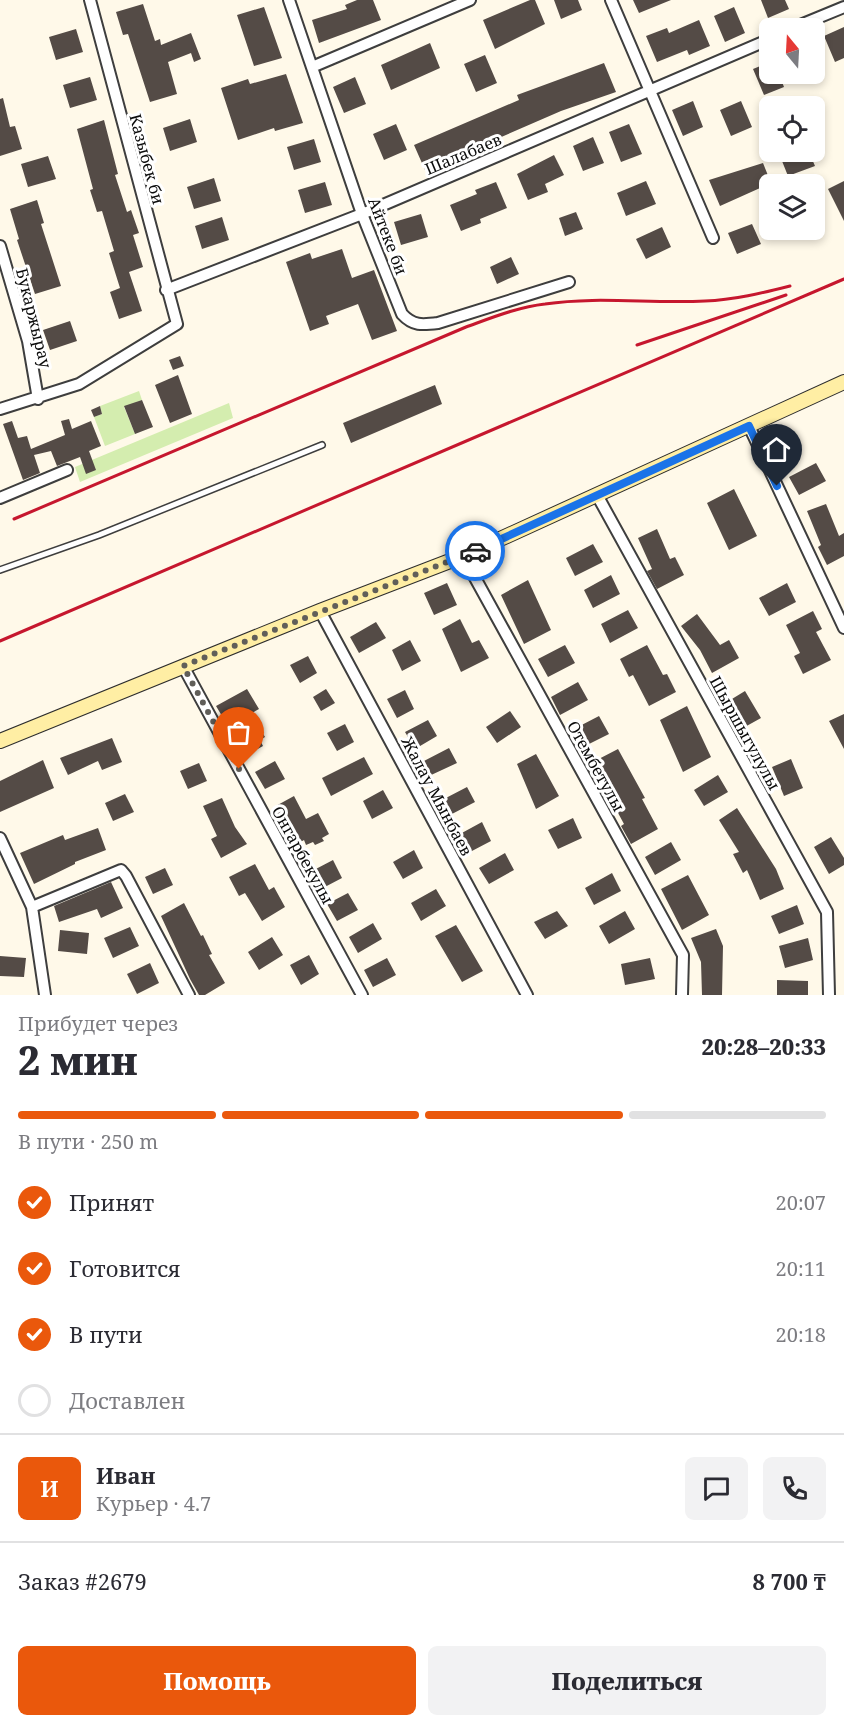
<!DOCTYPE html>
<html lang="ru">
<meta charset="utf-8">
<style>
body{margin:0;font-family:"Noto Serif",serif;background:#f2f2f3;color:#2b2b33;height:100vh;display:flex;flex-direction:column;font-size:22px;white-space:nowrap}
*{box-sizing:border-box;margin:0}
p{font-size:20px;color:#7c7c81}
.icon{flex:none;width:33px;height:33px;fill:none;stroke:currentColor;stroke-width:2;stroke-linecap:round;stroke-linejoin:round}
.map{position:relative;height:995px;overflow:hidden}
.details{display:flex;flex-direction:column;background:#fff;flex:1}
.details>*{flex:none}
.needle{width:39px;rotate:342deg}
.fabs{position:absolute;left:759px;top:18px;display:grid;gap:12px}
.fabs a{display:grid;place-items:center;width:66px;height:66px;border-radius:9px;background:#fff;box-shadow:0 3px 9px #0003;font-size:30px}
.pin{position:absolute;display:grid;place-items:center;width:51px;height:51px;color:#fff;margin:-62px -26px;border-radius:50% 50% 50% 0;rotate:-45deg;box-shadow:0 0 6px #0007}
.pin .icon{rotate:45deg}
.courier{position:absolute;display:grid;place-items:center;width:60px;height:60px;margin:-30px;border:4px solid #1a73e8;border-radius:50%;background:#fff;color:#222;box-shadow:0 2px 8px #0007}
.summary em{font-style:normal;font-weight:800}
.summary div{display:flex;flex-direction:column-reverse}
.summary{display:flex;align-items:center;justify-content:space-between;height:102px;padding:0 18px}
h1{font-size:39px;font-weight:800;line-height:45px}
.bar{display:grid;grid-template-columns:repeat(4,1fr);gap:9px 6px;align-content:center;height:72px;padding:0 18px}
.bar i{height:8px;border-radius:4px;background:#e1e1e2}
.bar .current{background:#ea580c}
.bar p{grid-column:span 4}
.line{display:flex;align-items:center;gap:15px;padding:0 18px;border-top:2px solid #e1e1e2}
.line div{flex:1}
.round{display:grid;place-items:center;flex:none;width:63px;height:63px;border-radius:9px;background:#f2f2f3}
ol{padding:0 18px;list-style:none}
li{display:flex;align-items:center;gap:18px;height:66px}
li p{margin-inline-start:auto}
li .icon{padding:6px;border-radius:50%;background:#ea580c;color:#fff;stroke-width:4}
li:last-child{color:#7c7c81}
li i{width:33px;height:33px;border:3px solid #e1e1e2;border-radius:50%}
.action{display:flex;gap:12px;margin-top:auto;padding:12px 18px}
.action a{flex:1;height:69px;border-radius:9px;background:#ea580c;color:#fff;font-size:24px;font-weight:800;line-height:69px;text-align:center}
.action a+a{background:#f2f2f3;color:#2b2b33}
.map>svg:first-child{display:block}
.green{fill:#d4edaf}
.building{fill:#544b46}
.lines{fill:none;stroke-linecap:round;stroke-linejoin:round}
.lane-casing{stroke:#3e3e3e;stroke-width:8}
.street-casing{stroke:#3e3e3e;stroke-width:14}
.secondary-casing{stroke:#2d2d2d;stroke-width:16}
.lane{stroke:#fff;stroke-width:5}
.street{stroke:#fff;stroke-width:10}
.secondary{stroke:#ffeea4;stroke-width:14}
.rail{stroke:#c6172e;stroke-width:3}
.done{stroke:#605e59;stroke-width:6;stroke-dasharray:0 10.8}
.route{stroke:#1a73e8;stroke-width:8}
.labels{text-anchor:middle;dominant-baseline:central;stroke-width:6;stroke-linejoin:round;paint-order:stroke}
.street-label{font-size:16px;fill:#0b0b0b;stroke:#fff}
</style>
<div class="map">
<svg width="844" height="995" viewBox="0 0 844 995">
<rect width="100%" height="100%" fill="#fff9e9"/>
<path class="green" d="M139 391 142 400 124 407 135 434 105 446 94 417 102 414 100 406Z
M229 403 233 418 80 482 75 467Z"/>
<path class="building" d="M357 0H373L381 20 319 43 312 20 347 9 345 5Z
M530 0H535L545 24 495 49 483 20Z
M554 0H578L582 10 561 19Z
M633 0H671L639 13Z
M761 0H785L789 9 768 18Z
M143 4 155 41 160 39 161 45 191 33 201 59 194 62 191 53 168 62 177 94 150 102 128 34 123 35 116 12Z
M264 7 282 58 254 66 237 15Z
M734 7 745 33 725 42 714 16Z
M699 20 710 46 689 55 687 50 657 62 646 36 667 28 669 33Z
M844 27V58L835 62 824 36Z
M76 29 83 52 56 60 49 37Z
M430 43 440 68 391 90 381 65Z
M485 55 497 83 476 92 464 64Z
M770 62V74H779L784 87 764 95 753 69Z
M604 63 616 92 561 111 425 170 414 145 519 100 517 95Z
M286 74 303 123 275 131 274 128 238 140 221 88 248 79 250 84Z
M90 77 97 100 70 108 63 85Z
M355 77 366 104 344 113 333 87Z
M3 98 10 127 15 126 22 149 0 156V99Z
M693 101 703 127 683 136 672 110Z
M741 101 752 127 731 136 720 110Z
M190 119 197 142 170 151 163 128Z
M104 120 118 174 115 175 127 212 131 210 139 233 133 235 143 267 129 272 142 311 119 319 110 292 120 288 109 253 114 251 102 211 97 212 90 190 93 189 77 129Z
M396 124 407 150 384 160 373 134Z
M629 124 642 154 621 162 609 132Z
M593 137 604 163 583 171 573 146Z
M314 139 321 162 294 170 287 147Z
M791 152H809L815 166 788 176 780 156Z
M554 155 564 175 545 184 548 192 528 200 517 174Z
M48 156 56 179 28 187 21 164Z
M763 163 771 183 720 206 709 180Z
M214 178 221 201 194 209 187 187Z
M646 181 656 204 626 216 617 193Z
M844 181V221L828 189Z
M325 182 332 205 305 213 298 190Z
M496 182 507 208 480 219 481 223 461 231 450 205 477 194 475 190Z
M37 200 44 223 41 224 61 286 35 294 17 240 19 239 10 209Z
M576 212 583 229 565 236 559 218Z
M421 214 428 237 401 245 394 222Z
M222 217 229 240 202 249 195 226Z
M752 224 761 244 737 254 728 233Z
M662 227 671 247 646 259 636 239Z
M342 249 352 278 374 270 397 331 372 340 358 304 326 316 329 324 310 331 286 262 310 253 312 259Z
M511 257 519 274 497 284 490 267Z
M70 321 77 341 50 350 43 330Z
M180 356 184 366 173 370 169 360Z
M178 375 192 414 170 423 155 385Z
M435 385 442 404 351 443 343 423Z
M142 400 153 427 135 434 124 406Z
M100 406 102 414 94 417 91 410Z
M69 419 72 429 91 421 101 446 89 451 96 470 86 474 80 457 57 466 51 451 34 455 40 473 23 480 3 424 12 421 18 438 27 436 31 449 65 435 61 421Z
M816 463 826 481 799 495 789 477Z
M734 489 757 536 729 550 707 503Z
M826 504 839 536 844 533V556L827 565 818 547 821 545 807 511Z
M657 529 670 559 675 557 684 575 657 589 647 571 652 569 638 538Z
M593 544 603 562 575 576 566 558Z
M611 575 620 594 593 608 584 590Z
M528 580 551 630 524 644 501 595Z
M447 583 457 605 434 615 424 593Z
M787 583 796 602 769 616 759 598Z
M628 610 638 628 610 643 601 624Z
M813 611 822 629 816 632 831 660 803 674 794 656 800 653 786 625Z
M697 614 720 645 729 640 739 658 712 673 700 650 681 626Z
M460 619 472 643 479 640 489 658 461 672 442 629Z
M376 622 386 638 359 653 350 637Z
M410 640 421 661 402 671 392 650Z
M565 645 575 663 548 677 538 659Z
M647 645 663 675 667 674 676 692 649 706 633 675 629 677 620 659Z
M308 656 317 673 300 683 290 665Z
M578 682 588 700 560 715 551 697Z
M247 689 259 709 228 726 216 706Z
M326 689 335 703 321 711 313 697Z
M405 690 414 709 397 718 387 699Z
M745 691 761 718 743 728 727 702Z
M687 706 711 757 683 772 660 720Z
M510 711 521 727 497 743 486 727Z
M844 714V749L829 721Z
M599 716 609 734 581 748 572 730Z
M428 720 437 736 415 749 405 732Z
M345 724 354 742 337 751 327 733Z
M259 727 265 737 260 740 263 746 245 756 236 739Z
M112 738 122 762 102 770 98 761 68 775 60 758Z
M449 748 457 763 429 776 422 762Z
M618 749 645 798 642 799 658 829 631 844 621 826 624 824 591 763Z
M536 754 559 796 536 809 517 764Z
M364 757 373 774 331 796 322 778Z
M791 759 803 788 784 796 772 767Z
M43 760 54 788 0 812V781Z
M275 761 285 779 265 789 255 772Z
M199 763 207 781 188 789 180 771Z
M718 775 728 792 704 806 694 790Z
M467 787 475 802 450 815 442 800Z
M383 790 393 808 372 819 363 801Z
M125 794 134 812 113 821 105 803Z
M294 796 306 819 318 813 329 834 322 838 324 841 315 845 313 842 306 845 304 840 299 843 288 822 283 824 274 807Z
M222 798 235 827 247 844 221 858 211 839 217 836 203 806Z
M737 808 776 869 784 889 760 900 747 870 743 873 733 854 739 852 719 820Z
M573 818 582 838 558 849 548 830Z
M482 822 491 841 470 852 460 834Z
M98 828 106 850 75 862V864L34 884 20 853 63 835 65 840Z
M831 837 844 858V865L829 874 814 847Z
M671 842 681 860 655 875 645 857Z
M414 850 423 868 403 879 393 862Z
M505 853 514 870 489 884 479 868Z
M333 860 342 878 321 889 312 871Z
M255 864 269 890 274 887 285 907 262 921 245 893 239 896 229 877Z
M165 868 173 885 153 894 145 877Z
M612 873 621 891 594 905 585 888Z
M688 875 709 915 682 930 661 889Z
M111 882 123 908 101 918 97 909 59 922 54 906Z
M436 889 446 906 421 921 411 903Z
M348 893 358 910 337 921 327 904Z
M184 903 201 936 203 935 212 954 209 955 225 983 205 995H199L190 979 161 916Z
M797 905 804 924 779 934 771 916Z
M557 911 568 926 545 939 534 922Z
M625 911 635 929 609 944 599 926Z
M373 923 382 939 358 953 349 937Z
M456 925 483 971 462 982 435 936Z
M130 927 139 946 113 958 104 938Z
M716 929 723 946 722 995H702L701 962 691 938Z
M60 930 89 933 87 954 58 951Z
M272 937 283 955 259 970 248 952Z
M808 938 813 960 785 968 779 946Z
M309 955 319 974 301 985 290 965Z
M0 956 26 958 24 977 0 976Z
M387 958 396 975 373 987 364 970Z
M650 958 655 979 625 985 621 964Z
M150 963 159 983 137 994 127 974Z
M777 980 808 981V995H777Z"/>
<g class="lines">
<g class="lane-casing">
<path id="lane" d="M0 570 99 535 322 445"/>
</g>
<g class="street-casing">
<path id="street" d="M289 0 362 214 402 314C413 326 422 325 438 323L569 282
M611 0 713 238
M793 28 844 7
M312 67 470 0
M0 246 28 341 38 399
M166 290 362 214 770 39
M0 409 79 384 177 324 90 0
M749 426 844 628
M597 495 827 912 829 995
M0 498 67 470
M463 556 683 955 682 995
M320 611 527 995
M183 666 362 995
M0 838 32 907 45 995
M32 907 121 870 126 876 189 995"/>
</g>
<g class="secondary-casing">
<path id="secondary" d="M0 741 320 611 463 556 844 382"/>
</g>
<use href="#lane" class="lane"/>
<use href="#street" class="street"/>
<use href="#secondary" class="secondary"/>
<path class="rail" d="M637 345 786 295
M14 519 466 327C491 318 518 307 545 304 598 296 652 304 705 301 734 300 762 293 790 286
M0 641 844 279"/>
</g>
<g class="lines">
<path class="done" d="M239 769 183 666 475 551"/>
<path class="route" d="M475 551 749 426 777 486"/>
</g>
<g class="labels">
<g class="street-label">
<text transform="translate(463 154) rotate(-23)">Шалабаев</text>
<text transform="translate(147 159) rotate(75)">Казыбек би</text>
<text transform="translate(388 236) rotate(69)">Айтеке би</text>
<text transform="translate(34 318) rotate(76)">Букаржырау</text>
<text transform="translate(745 733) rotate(61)">Шыршыгулулы</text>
<text transform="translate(596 766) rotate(61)">Отембетулы</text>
<text transform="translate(437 796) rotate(62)">Жалау Мынбаев</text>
<text transform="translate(303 855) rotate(61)">Онгарбекулы</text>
</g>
</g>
</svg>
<div class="fabs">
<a><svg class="needle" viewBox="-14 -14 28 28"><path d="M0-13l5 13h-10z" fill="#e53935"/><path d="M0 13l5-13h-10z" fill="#7c7c81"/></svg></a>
<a><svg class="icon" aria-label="locate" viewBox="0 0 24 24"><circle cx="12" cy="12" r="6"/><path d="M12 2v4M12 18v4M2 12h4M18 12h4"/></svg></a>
<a><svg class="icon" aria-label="layers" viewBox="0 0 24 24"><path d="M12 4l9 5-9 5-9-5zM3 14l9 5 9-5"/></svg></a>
</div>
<div class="pin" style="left:239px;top:769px;background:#ea580c"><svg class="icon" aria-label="bag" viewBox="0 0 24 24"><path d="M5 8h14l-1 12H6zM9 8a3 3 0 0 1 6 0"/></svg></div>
<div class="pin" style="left:777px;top:486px;background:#1f2937"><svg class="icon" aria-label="home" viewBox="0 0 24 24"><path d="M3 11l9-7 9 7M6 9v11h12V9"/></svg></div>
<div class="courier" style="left:475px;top:551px"><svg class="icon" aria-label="car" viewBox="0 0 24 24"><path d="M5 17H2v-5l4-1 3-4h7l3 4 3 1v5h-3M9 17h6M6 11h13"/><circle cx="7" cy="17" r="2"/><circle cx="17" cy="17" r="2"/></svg></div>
</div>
<section class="details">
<div class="summary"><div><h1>2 мин</h1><p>Прибудет через</p></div><em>20:28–20:33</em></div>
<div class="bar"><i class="current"></i><i class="current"></i><i class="current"></i><i></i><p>В пути · 250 m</p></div>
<ol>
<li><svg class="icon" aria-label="check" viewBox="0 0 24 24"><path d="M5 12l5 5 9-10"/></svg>Принят<p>20:07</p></li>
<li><svg class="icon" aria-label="check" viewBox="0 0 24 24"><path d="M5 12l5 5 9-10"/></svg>Готовится<p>20:11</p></li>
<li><svg class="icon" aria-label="check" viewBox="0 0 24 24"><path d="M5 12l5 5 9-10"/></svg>В пути<p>20:18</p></li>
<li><i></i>Доставлен</li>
</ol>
<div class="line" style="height:108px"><b class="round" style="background:#ea580c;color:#fff">И</b><div><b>Иван</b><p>Курьер · 4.7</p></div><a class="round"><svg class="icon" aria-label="chat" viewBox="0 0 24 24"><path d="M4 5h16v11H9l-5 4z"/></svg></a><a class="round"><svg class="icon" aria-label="phone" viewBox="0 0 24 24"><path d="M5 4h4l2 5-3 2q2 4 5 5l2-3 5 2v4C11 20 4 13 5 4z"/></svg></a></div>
<div class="line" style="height:78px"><div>Заказ #2679</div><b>8 700 ₸</b></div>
<div class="action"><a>Помощь</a><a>Поделиться</a></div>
</section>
